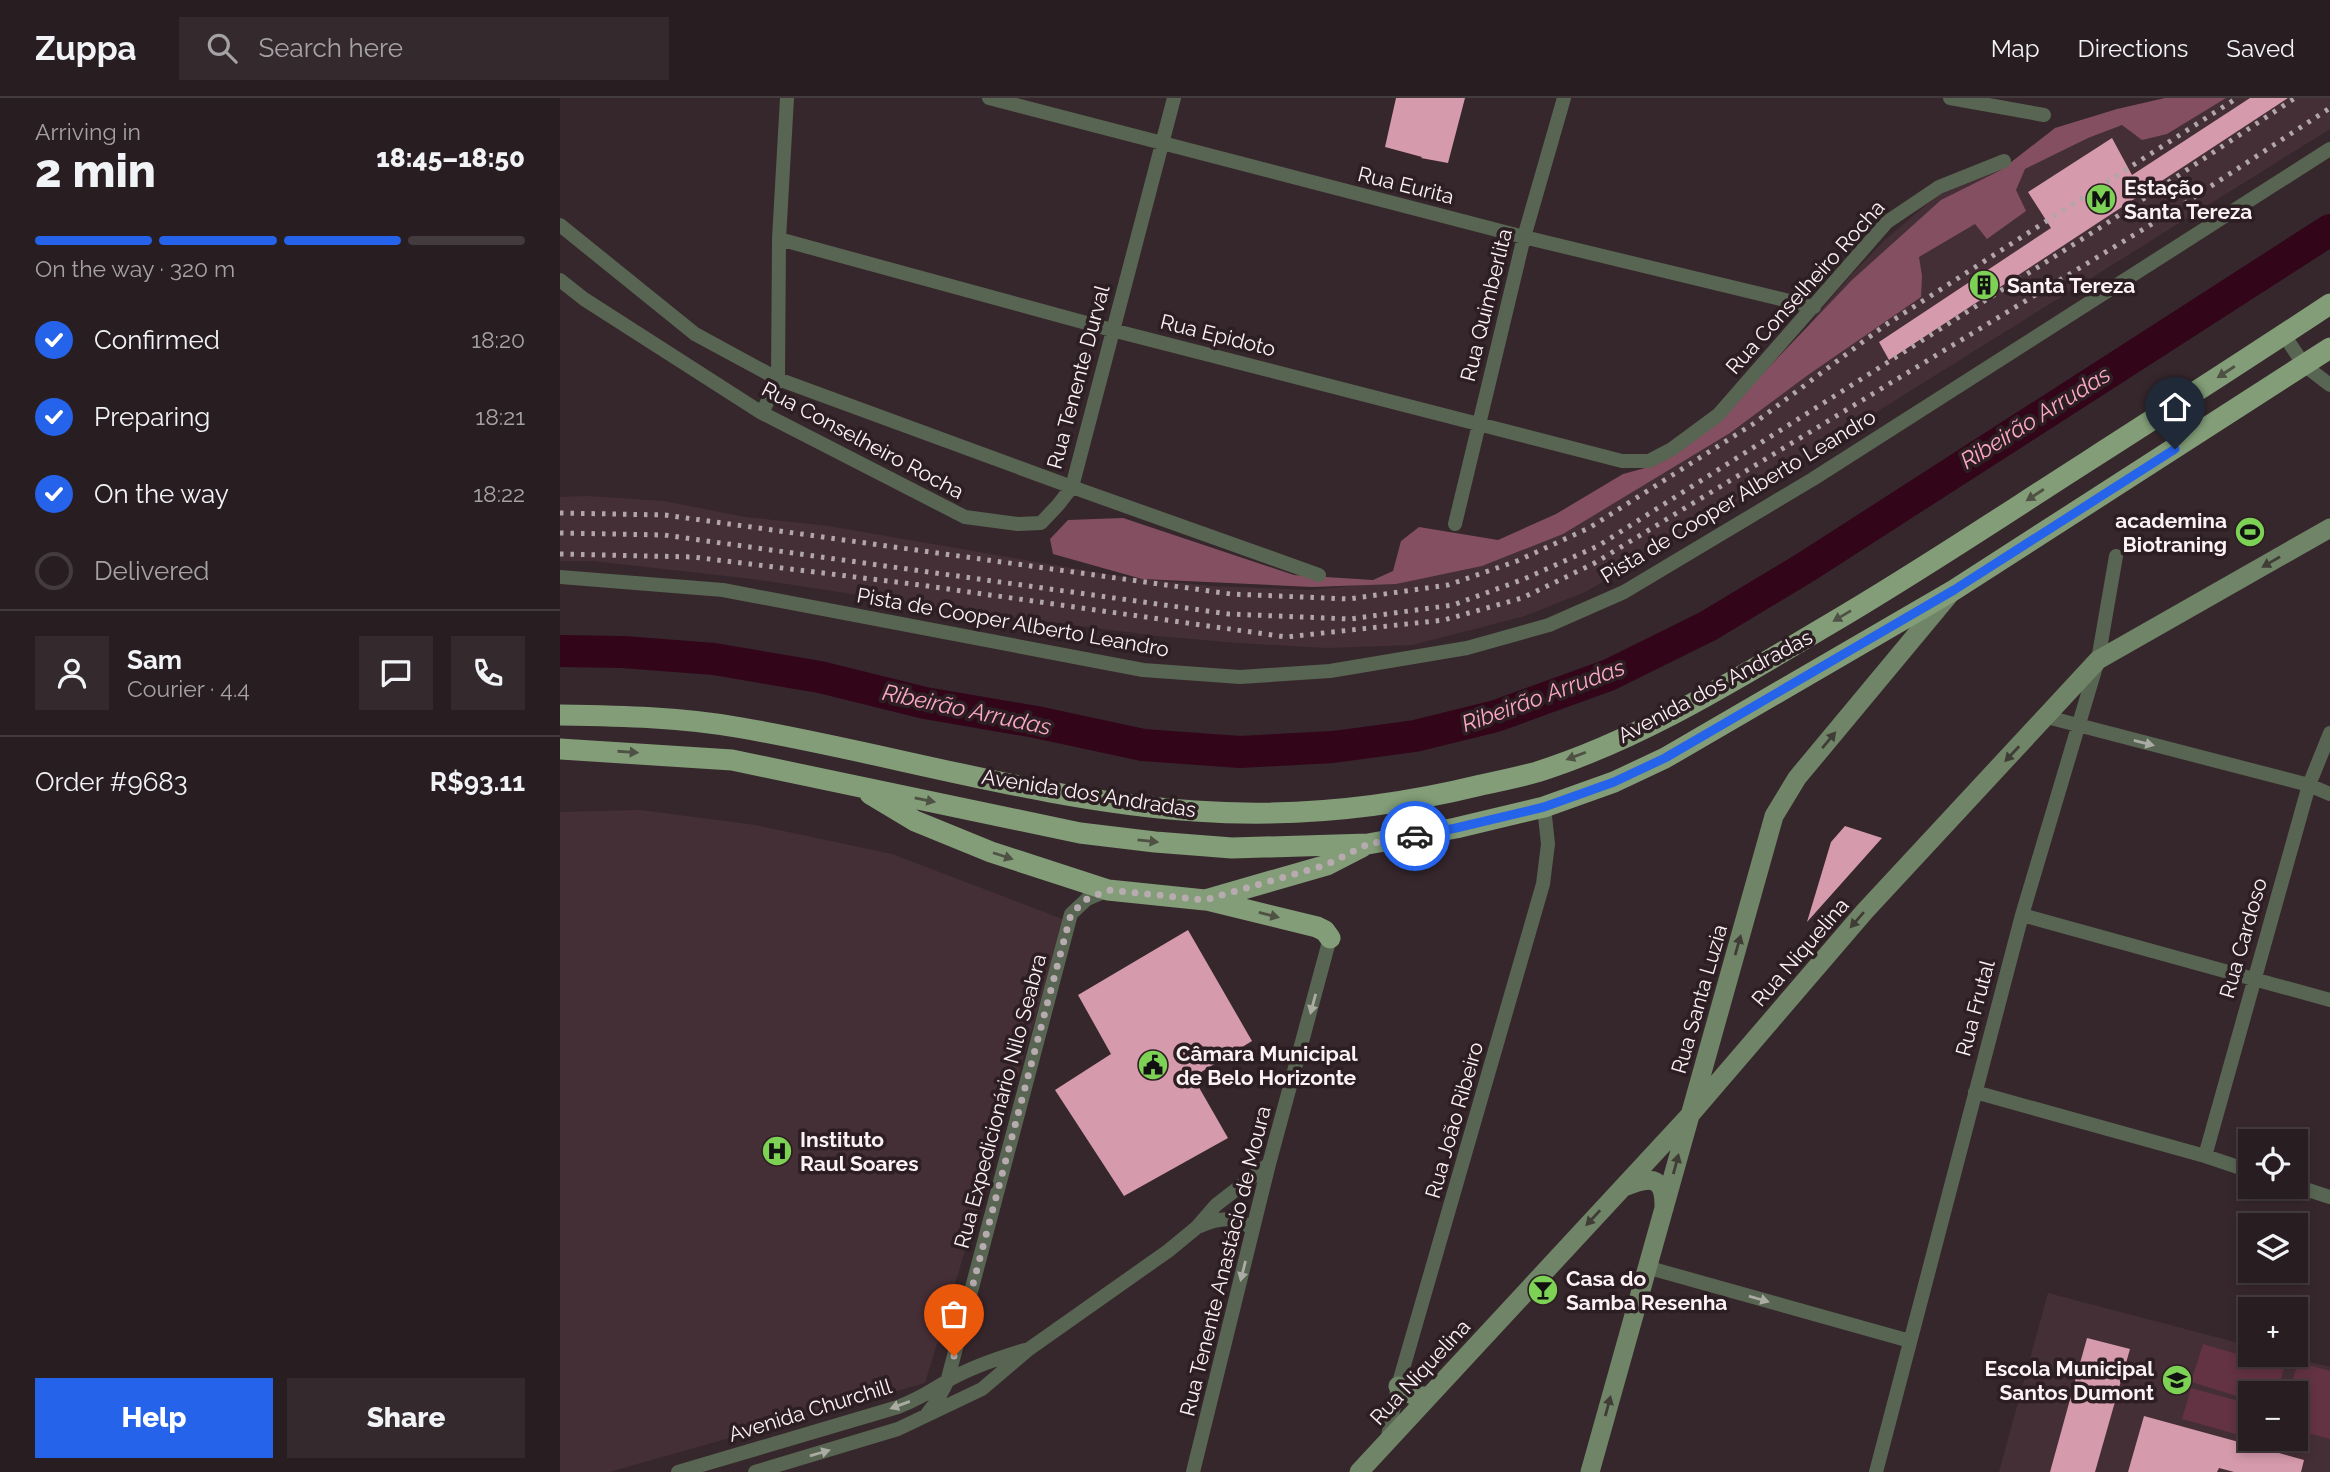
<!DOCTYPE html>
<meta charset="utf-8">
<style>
body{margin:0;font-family:Raleway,sans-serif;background:#342a2e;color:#f1f3f6;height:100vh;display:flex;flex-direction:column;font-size:26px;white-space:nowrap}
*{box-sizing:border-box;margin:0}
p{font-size:23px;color:#a5a2a5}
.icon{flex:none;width:38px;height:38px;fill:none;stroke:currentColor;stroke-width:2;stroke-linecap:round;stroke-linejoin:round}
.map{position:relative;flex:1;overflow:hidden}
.side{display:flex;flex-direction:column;background:#281d21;width:560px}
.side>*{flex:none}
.tools{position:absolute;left:1678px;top:1031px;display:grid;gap:14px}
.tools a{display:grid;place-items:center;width:70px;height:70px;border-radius:0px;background:#281d21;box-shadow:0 4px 10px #0003,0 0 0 2px #443b3f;font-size:35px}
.pin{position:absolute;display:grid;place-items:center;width:60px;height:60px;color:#fff;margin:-72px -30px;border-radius:50% 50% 50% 0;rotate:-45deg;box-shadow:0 0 7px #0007}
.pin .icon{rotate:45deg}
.courier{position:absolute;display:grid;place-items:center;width:70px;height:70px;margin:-35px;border:5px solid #2563eb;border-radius:50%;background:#fff;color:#222;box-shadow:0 2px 9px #0007}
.head em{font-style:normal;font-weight:800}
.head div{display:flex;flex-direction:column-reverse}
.head{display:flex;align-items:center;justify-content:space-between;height:119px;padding:0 35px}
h1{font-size:46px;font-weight:800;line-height:52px}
.bar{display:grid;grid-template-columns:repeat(4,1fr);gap:10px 7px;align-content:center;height:84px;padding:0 35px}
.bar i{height:9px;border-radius:5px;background:#443b3f}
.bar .current{background:#2563eb}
.bar p{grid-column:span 4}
.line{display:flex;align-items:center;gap:18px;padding:0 35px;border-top:2px solid #443b3f}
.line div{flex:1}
.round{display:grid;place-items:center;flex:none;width:74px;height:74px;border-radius:0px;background:#342a2e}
ol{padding:0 35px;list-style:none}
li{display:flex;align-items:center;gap:21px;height:77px}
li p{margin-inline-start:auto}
li .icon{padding:7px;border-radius:50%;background:#2563eb;color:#fff;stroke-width:4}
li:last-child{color:#a5a2a5}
li i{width:38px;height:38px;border:4px solid #443b3f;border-radius:50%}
.action{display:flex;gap:14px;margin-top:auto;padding:14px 35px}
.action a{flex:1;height:80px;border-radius:0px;background:#2563eb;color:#fff;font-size:28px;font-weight:800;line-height:80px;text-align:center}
.action a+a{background:#342a2e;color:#f1f3f6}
header{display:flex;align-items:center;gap:42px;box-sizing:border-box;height:98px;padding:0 35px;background:#281d21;border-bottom:2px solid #443b3f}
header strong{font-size:33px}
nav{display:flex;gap:38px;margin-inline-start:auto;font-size:24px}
.search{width:490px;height:63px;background:#342a2e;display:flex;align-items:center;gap:18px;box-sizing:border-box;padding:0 24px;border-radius:0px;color:#a5a2a5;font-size:26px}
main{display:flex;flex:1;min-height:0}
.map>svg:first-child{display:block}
.built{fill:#452f36;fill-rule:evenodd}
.green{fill:#633243}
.forest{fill:#844f61}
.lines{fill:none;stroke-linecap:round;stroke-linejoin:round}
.river{stroke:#320519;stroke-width:32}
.building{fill:#d59aac}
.street{stroke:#586552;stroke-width:14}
.secondary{stroke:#708567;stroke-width:19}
.primary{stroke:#829d77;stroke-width:21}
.rail{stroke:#b1a6a9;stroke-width:5;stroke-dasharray:3.5 7;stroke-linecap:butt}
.oneway{fill:#4e5144}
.oneway2{fill:#403d37}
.oneway3{fill:#aaaca4}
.done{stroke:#b7abaf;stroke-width:7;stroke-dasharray:0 12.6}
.route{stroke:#2563eb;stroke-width:9}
.labels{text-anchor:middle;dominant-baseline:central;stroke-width:7;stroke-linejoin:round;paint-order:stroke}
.street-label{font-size:21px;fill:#fcf2f5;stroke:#2c1e22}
.poi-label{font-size:21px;font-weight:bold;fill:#fcf2f5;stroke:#2c1e22;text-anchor:start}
.water-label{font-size:23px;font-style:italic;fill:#fca8c3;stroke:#2c1e22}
</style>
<header>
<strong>Zuppa</strong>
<div class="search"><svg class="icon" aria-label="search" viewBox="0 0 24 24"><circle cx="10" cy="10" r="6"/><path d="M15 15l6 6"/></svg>Search here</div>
<nav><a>Map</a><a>Directions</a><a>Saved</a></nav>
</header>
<main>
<section class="side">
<div class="head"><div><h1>2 min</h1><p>Arriving in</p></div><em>18:45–18:50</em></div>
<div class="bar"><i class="current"></i><i class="current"></i><i class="current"></i><i></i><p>On the way · 320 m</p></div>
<ol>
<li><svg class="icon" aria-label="check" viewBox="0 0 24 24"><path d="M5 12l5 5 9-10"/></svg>Confirmed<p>18:20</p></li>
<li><svg class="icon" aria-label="check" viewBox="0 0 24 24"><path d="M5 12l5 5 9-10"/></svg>Preparing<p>18:21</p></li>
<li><svg class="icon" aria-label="check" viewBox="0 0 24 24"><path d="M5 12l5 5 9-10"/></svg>On the way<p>18:22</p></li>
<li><i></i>Delivered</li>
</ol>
<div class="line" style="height:126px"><a class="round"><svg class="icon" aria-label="person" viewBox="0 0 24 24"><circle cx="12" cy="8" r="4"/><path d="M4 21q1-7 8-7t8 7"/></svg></a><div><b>Sam</b><p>Courier · 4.4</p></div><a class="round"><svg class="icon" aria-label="chat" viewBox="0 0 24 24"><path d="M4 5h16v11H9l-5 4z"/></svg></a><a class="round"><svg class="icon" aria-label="phone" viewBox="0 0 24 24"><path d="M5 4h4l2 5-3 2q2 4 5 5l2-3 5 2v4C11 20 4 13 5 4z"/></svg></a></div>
<div class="line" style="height:91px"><div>Order #9683</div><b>R$93.11</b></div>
<div class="action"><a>Help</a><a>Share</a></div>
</section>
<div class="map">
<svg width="1770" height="1374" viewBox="0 0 1770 1374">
<rect width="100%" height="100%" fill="#36272c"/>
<path class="built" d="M1604 0H1770V31L1278 338 1129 435 1025 494 965 518 852 547 767 550 678 545 597 538 384 510 193 481 33 463H0V399L26 398 104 403 185 419 268 428 564 479 652 488 750 492 822 485 933 448 1100 371 1234 249 1258 215 1292 176 1326 141 1379 96 1565 14Z
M81 712 195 727 332 756 505 822 365 1285 49 1374H0V714Z
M1488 1195 1690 1248V1256L1722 1257 1770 1269V1374H1439ZM1690 1295H1736V1340H1690Z"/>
<path class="green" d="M1643 1246 1724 1270 1717 1295H1690V1302L1631 1284Z
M1738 1264 1770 1273V1341L1736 1332V1295H1729Z
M1631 1290 1690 1306V1340L1622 1321Z"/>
<path class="forest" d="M1605 0H1666L1607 36 1582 42 1562 27 1528 40 1465 71 1456 92 1466 113 1427 141 1415 126 1359 159 1362 178 1361 199 1248 277 1170 335 1003 436 922 468 836 486 752 489 582 481 493 456 490 441 508 422 563 420 734 477 813 482 833 473 841 443 859 429 938 442 996 416 1063 376 1096 367 1128 347 1167 313 1292 182 1381 102 1441 72 1495 30 1557 11Z"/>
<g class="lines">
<path class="river" d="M0 553 63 554 154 561 260 579 365 605 476 624 583 647 680 654 773 649 855 638 936 618 1049 577 1148 528 1246 469 1770 132"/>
</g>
<path class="building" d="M836 0H905L888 65 861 60 862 59 825 49Z
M1690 0H1728L1329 262 1319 244 1491 130 1468 94 1552 40 1572 77Z
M1285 728 1322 740 1247 824 1271 744Z
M628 832 692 943 633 979 668 1040 564 1098 495 992 551 956 518 897Z
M1527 1240 1570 1251 1535 1374H1490Z
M1584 1318 1744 1362 1741 1374H1674L1659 1370 1657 1374H1568Z"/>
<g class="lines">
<path class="street" d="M429 0 964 139 1254 209
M1390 0 1484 17
M0 127 135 236 218 281 512 389 614 0
M219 141 552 232 1062 363H1089L1112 351 1158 317 1327 124 1379 89 1444 63
M0 182 24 201 202 315 405 419 458 426 481 425 498 407 512 389 759 477
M1724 237 1744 267 1770 287
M202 315 218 281 219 141 227 0
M895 426 964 139 1004 0
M0 479 163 492 583 572 680 579 770 573 907 550 989 527 1064 494 1253 381 1770 51
M1487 619 1749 687 1770 696
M1462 817 1770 902
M1415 994 1645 1058 1690 1073
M1645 1058 1749 687 1770 635
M1736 1088 1770 1099
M640 1128C661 1119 674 1118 693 1131
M1086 1169 1350 1243
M367 1316 377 1303 387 1284 511 816 527 801 548 792
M827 1343 838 1288 983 786 988 746 984 709
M118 1374 338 1309C358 1301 369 1294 387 1283 411 1269 438 1260 465 1252
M195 1374 338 1331 422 1291 469 1251 608 1153 636 1130 656 1107 709 1066
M633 1374 709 1066 770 840
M1316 1374 1462 817 1538 562 1556 458"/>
<path class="secondary" d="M1064 1089C1088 1079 1104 1076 1104 1108
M838 1288 854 1298H869
M799 1374 1130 1017 1305 813 1538 562 1770 430
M1030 1374 1214 718 1237 680 1390 496"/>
<path class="primary" d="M0 617C60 618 122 619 182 630 332 656 484 703 635 713 732 720 827 710 921 687 940 683 959 679 977 674 1081 641 1175 582 1268 527 1357 475 1442 418 1528 363 1609 311 1690 259 1770 206
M0 651 172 662 520 735 595 744 672 750 808 746 896 730 984 709 1054 684 1105 660 1394 492 1770 250
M310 696 355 723 431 754 548 792 645 802 767 767 802 749
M647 802 757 829 765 833 770 840"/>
<path class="rail" d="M0 415 105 417 671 496 789 501 888 487 957 463 1029 430 1193 326 1324 228 1677 0
M0 435 104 437 669 516 790 521 893 507 964 481 1038 448 1541 129 1735 0
M0 456 133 459 360 487 726 539 884 522 962 500 1033 466 1610 115 1770 10"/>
</g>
<defs><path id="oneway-solid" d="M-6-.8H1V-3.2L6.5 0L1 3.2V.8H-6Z" transform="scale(1.75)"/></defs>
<g class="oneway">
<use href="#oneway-solid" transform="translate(1666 274) rotate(147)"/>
<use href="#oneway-solid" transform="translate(1475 397) rotate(147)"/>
<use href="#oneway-solid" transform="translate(1282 518) rotate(149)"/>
<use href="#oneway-solid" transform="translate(68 654) rotate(4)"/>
<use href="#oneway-solid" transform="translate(1016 658) rotate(159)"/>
<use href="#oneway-solid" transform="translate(365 702) rotate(12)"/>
<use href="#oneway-solid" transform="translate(588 743) rotate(6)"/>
<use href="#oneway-solid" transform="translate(443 758) rotate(18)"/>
<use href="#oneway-solid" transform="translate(709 817) rotate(14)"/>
</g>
<g class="oneway2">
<use href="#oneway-solid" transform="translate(1711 464) rotate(150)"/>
<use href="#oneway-solid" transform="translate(1269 642) rotate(-50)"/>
<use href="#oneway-solid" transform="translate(1452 656) rotate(133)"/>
<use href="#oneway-solid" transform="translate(1297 822) rotate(131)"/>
<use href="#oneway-solid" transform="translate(1178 847) rotate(-74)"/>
<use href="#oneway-solid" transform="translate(1116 1066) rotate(-75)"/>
<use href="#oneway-solid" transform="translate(1033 1120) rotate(133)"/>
<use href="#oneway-solid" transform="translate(1048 1308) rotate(-75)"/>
</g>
<g class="oneway3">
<use href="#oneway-solid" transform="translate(1584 645) rotate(14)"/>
<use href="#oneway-solid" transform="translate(753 906) rotate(105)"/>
<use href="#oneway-solid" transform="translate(683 1173) rotate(104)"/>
<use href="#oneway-solid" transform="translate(1199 1201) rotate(16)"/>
<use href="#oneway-solid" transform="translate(340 1307) rotate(160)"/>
<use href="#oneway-solid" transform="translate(260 1355) rotate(-16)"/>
</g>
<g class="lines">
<path class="done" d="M394 1258 511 816 527 801 548 792 645 802 766 767 808 746 855 738"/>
<path class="route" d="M855 738 896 730 984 709 1054 684 1105 660 1394 492 1615 351"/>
</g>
<defs>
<g id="metro-disc" transform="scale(1.575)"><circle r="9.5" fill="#7dd154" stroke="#2c1e22"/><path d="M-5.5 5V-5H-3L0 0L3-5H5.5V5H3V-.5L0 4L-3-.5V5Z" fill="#111"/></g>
<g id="building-disc" transform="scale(1.575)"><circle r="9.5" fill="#7dd154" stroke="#2c1e22"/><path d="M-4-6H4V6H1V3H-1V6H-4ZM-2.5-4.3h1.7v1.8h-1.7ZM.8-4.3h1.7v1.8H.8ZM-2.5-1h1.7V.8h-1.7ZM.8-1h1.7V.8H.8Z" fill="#111"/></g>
<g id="stadium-disc" transform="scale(1.575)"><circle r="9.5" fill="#7dd154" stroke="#2c1e22"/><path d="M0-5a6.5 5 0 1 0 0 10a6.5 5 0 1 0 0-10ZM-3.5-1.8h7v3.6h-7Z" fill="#111"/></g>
<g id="civic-disc" transform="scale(1.575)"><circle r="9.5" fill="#7dd154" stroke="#2c1e22"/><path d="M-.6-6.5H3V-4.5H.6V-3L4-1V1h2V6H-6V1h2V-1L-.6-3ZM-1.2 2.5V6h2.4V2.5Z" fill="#111"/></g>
<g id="hospital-disc" transform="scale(1.575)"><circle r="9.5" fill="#7dd154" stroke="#2c1e22"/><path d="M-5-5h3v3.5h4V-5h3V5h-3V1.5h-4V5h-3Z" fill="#111"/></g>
<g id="bar-disc" transform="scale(1.575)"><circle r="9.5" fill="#7dd154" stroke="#2c1e22"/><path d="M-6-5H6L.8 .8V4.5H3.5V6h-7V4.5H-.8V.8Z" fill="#111"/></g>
<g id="school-disc" transform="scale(1.575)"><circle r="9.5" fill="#7dd154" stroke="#2c1e22"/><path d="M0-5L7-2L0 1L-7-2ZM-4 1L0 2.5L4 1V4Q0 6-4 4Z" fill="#111"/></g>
</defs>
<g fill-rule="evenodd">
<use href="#metro-disc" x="1541" y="101"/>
<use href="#building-disc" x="1424" y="187"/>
<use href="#stadium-disc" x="1690" y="434"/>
<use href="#civic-disc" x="593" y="967"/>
<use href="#hospital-disc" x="217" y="1053"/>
<use href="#bar-disc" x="983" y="1192"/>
<use href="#school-disc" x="1617" y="1282"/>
</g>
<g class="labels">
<g class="street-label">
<text transform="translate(846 87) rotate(14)">Rua Eurita</text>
<text transform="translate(1245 189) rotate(-48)">Rua Conselheiro Rocha</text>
<text transform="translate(926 207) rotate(-76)">Rua Quimberlita</text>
<text transform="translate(658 237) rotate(14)">Rua Epidoto</text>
<text transform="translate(518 279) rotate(-75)">Rua Tenente Durval</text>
<text transform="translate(303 342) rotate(28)">Rua Conselheiro Rocha</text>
<text transform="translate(1178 398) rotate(-31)">Pista de Cooper Alberto Leandro</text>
<text transform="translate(453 524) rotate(10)">Pista de Cooper Alberto Leandro</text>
<text transform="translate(1155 588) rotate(-28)">Avenida dos Andradas</text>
<text transform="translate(529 695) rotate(9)">Avenida dos Andradas</text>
<text transform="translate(1683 840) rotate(-74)">Rua Cardoso</text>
<text transform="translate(1240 854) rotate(-49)">Rua Niquelina</text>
<text transform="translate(1139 901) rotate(-74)">Rua Santa Luzia</text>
<text transform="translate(1415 910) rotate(-75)">Rua Frutal</text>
<text transform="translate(440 1003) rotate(-75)">Rua Expedicionário Nilo Seabra</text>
<text transform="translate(894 1022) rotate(-74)">Rua João Ribeiro</text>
<text transform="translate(665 1163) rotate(-76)">Rua Tenente Anastácio de Moura</text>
<text transform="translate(860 1274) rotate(-47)">Rua Niquelina</text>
<text transform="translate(250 1312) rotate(-17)">Avenida Churchill</text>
</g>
<g class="poi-label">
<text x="1564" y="89">Estação<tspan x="1564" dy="24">Santa Tereza</tspan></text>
<text x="1447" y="187">Santa Tereza</text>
<text x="1667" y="422" text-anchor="end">academina<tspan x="1667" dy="24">Biotraning</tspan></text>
<text x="616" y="955">Câmara Municipal<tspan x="616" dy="24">de Belo Horizonte</tspan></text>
<text x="240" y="1041">Instituto<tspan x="240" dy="24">Raul Soares</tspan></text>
<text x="1006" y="1180">Casa do<tspan x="1006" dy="24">Samba Resenha</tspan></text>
<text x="1594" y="1270" text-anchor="end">Escola Municipal<tspan x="1594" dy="24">Santos Dumont</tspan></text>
</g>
<g class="water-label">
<text transform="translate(1475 319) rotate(-32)">Ribeirão Arrudas</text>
<text transform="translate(983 597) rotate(-20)">Ribeirão Arrudas</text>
<text transform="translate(407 611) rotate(12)">Ribeirão Arrudas</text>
</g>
</g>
</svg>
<div class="tools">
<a><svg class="icon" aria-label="locate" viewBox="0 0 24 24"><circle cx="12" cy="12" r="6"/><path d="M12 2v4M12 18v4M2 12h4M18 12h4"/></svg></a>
<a><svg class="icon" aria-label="layers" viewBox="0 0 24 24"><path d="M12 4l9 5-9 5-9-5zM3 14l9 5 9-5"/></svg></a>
<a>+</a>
<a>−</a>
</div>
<div class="pin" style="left:394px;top:1258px;background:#ea580c"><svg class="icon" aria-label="bag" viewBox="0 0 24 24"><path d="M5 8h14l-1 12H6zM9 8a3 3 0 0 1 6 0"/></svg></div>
<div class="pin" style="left:1615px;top:351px;background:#1f2937"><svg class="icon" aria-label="home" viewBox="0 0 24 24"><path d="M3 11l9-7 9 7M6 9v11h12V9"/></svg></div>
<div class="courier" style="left:855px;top:738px"><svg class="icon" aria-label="car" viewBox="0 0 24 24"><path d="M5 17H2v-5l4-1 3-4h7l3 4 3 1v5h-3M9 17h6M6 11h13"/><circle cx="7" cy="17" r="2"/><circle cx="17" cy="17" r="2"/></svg></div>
</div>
</main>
